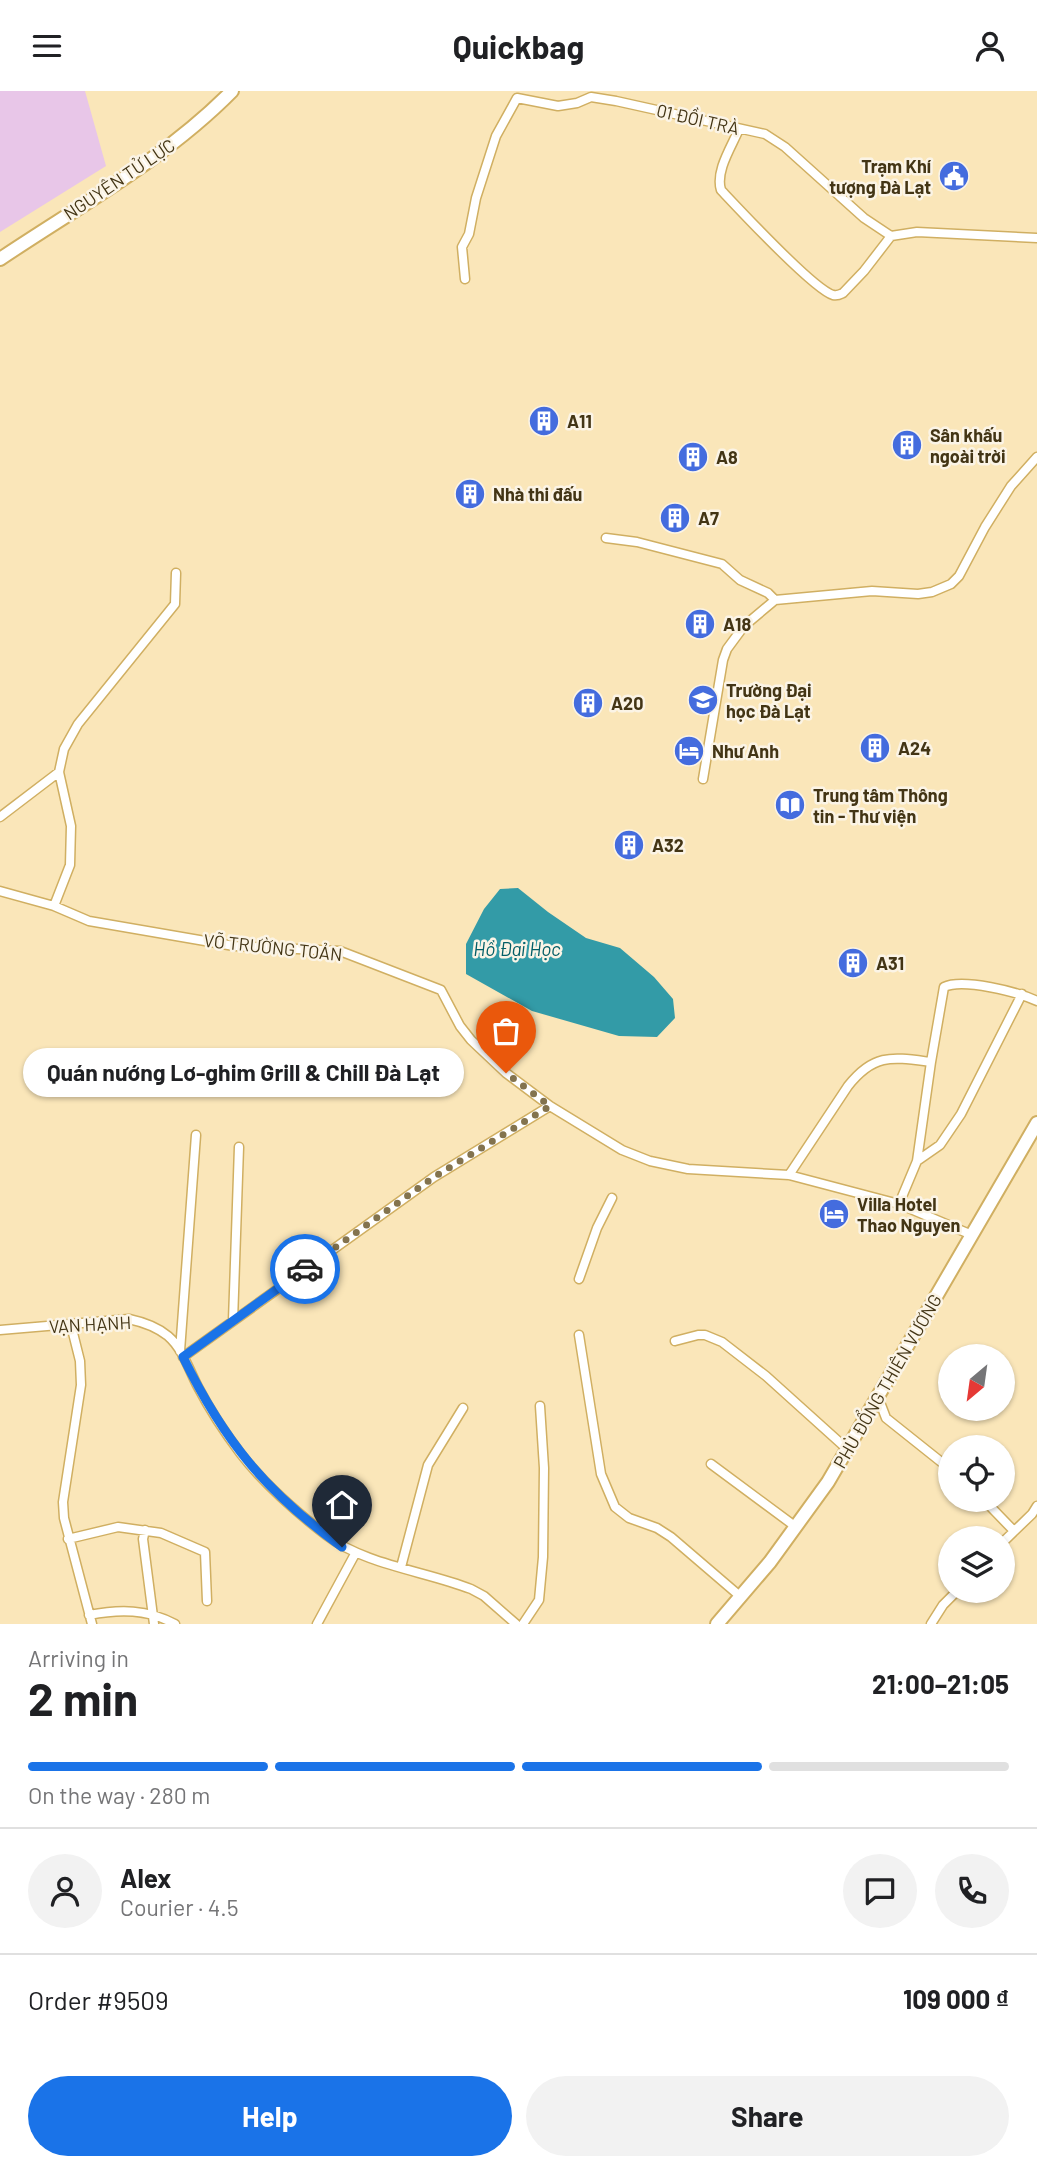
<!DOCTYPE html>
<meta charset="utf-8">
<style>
body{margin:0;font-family:Barlow,sans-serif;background:#f2f2f2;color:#202124;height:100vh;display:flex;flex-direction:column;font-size:26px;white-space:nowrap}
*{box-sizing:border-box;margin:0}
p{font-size:23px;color:#757577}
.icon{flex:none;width:38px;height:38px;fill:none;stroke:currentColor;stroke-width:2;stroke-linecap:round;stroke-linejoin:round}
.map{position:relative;height:1533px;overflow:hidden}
.side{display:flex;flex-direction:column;background:#fff;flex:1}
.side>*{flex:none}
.needle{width:46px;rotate:209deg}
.tools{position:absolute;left:938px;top:1253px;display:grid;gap:14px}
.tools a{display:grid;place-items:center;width:77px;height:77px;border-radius:50%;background:#fff;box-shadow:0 2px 5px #0004;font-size:35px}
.pin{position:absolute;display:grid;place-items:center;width:60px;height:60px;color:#fff;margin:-72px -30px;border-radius:50% 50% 50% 0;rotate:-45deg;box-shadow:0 0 7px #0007}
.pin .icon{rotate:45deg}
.courier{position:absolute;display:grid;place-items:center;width:70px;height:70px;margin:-35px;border:5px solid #1a73e8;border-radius:50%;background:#fff;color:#222;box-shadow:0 2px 9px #0007}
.bubble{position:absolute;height:49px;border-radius:24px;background:#fff;box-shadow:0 2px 5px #0004;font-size:23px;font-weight:700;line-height:49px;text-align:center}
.head em{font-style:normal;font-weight:700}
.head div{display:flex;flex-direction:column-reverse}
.head{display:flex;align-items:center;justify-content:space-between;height:119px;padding:0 28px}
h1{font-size:46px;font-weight:700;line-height:52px}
.bar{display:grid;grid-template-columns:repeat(4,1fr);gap:10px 7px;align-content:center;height:84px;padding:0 28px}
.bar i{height:9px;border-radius:5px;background:#e0e0e0}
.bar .current{background:#1a73e8}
.bar p{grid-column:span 4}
.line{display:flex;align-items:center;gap:18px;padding:0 28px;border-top:2px solid #e0e0e0}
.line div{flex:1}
.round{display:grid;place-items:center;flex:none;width:74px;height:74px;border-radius:37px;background:#f2f2f2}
.primary-button{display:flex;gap:14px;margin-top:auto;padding:14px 28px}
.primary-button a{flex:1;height:80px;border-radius:42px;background:#1a73e8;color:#fff;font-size:28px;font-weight:700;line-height:80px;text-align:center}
.primary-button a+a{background:#f2f2f2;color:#202124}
header{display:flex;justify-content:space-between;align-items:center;height:91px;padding:0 28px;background:#fff;font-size:32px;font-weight:700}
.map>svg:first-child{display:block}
.green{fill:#e8c6e8}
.water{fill:#339ba7}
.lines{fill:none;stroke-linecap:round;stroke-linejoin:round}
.street-casing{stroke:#d0af62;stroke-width:11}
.secondary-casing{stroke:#d0af62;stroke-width:16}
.street{stroke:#fff;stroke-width:8}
.secondary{stroke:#fff;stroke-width:12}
.done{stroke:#83734e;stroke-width:7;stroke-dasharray:0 12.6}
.route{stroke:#1a73e8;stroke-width:9}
.labels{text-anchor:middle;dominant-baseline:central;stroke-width:5;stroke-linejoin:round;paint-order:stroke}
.street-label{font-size:18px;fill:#433515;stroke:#fbf4e6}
.poi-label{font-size:18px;font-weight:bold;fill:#433515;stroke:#fbf4e6;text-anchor:start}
.water-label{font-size:19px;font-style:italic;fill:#035e67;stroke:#fbf4e6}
</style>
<header><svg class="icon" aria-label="menu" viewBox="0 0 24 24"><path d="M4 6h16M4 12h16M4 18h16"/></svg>Quickbag<svg class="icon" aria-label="person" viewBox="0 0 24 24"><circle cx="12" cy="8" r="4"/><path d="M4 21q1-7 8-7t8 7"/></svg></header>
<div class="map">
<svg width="1037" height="1533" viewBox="0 0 1037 1533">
<rect width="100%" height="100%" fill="#fae6b9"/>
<path class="green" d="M0 0H85L106 75 0 141Z"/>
<path class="water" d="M518 797 548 821 586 847 620 857 654 886 673 908 675 927 657 946 619 945 532 920 466 883V853L484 818 500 798Z"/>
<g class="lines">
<g class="street-casing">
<path id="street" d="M739 38C732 55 715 80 721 99 739 118 813 198 833 204 838 205 839 204 843 202L864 180 891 145
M465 188 462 156 469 143 476 107 496 45 517 7 558 15 577 12 591 6 616 10 765 43 785 56 864 127 891 145 917 141 1037 147
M606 447 637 451 722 473 740 489 768 502 775 509
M703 688 723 569 727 558 744 535 775 509 872 500 918 503 932 501 951 493 959 485 985 436 1011 395 1037 366
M0 726 59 681
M0 800 54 815 89 830 234 855 340 860 441 899 460 935 471 949 506 982 550 1015 622 1059 650 1070 688 1078 789 1084 899 1113 972 1144
M54 815 70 774 71 735 59 681 64 658 78 633 175 513 176 482
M917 1070 940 1054 961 1023 1022 903
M789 1084 848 995C874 962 892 966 931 971
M899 1113 917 1070 931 971 944 896C963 887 1018 901 1037 910
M579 1188 597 1137 612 1107
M233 1230 239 1056
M71 1234 80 1270 81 1294 63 1411 64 1427 92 1533
M0 1239 129 1228C143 1231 157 1236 168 1245 183 1258 189 1279 198 1296 210 1319 225 1342 241 1363 265 1394 295 1420 326 1444 365 1474 425 1480 471 1498L484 1505 516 1533
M579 1244 601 1383 615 1416 629 1427 657 1437 671 1446 741 1506
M675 1250 698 1244H705L722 1251 766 1285 847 1358
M180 1260 196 1044
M183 1266 434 1086 550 1015
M878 1306 886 1327 950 1378
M711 1373 796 1436
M984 1409 1014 1440
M145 1439 143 1448 154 1533
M68 1448 118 1436 161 1442 205 1461 207 1510
M1003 1451 1032 1423 1037 1415
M401 1476 428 1374 463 1317
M89 1524C120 1518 147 1518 175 1533
M317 1533 355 1463
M523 1533 539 1509 543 1466 544 1377 540 1315
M931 1533 943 1514 957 1500"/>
</g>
<g class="secondary-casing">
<path id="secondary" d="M0 168C79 115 165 68 232 0
M717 1533 770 1471 828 1391 1037 1032"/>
</g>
<use href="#street" class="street"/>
<use href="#secondary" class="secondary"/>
</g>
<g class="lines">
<path class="done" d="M305 1178 434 1086 550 1015 506 982"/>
<path class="route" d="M305 1178 183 1266C224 1350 266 1401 342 1456"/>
</g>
<defs>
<g id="civic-disc" transform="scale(1.575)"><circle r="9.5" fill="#446cde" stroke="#fbf4e6"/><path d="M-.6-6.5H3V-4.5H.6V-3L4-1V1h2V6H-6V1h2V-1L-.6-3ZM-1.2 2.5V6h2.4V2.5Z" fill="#fff"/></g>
<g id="building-disc" transform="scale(1.575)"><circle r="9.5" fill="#446cde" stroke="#fbf4e6"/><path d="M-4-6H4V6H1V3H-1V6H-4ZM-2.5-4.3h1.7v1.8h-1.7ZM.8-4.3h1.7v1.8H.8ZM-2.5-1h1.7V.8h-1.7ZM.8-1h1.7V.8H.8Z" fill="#fff"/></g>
<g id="university-disc" transform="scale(1.575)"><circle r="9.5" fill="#446cde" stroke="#fbf4e6"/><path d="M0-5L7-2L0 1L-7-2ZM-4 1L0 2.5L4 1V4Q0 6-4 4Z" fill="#fff"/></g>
<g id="hotel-disc" transform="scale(1.575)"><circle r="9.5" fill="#446cde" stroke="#fbf4e6"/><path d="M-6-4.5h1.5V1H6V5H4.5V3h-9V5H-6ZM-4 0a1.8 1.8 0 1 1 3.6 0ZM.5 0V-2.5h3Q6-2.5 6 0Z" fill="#fff"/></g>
<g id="library-disc" transform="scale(1.575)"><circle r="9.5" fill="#446cde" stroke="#fbf4e6"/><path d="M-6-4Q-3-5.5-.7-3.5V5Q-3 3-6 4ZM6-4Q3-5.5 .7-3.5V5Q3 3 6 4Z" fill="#fff"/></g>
</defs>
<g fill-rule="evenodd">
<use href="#civic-disc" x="954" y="85"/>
<use href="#building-disc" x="544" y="330"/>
<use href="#building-disc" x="907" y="354"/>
<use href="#building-disc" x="693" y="366"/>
<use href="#building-disc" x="470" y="403"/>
<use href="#building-disc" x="675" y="427"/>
<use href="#building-disc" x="700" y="533"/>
<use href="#university-disc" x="703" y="609"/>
<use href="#building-disc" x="588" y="612"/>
<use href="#building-disc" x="875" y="657"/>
<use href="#hotel-disc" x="689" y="660"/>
<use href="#library-disc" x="790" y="714"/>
<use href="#building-disc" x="629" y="754"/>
<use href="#building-disc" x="853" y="872"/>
<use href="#hotel-disc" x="834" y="1123"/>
</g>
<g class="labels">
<g class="street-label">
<text transform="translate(698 28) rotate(13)">01 ĐỒI TRÀ</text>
<text transform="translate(119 88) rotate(-34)">NGUYÊN TỬ LỰC</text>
<text transform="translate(273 856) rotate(6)">VÕ TRƯỜNG TOẢN</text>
<text transform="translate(90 1233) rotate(-3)">VẠN HẠNH</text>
<text transform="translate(887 1290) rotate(-60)">PHÙ ĐỔNG THIÊN VƯƠNG</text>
</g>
<g class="poi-label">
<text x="931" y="75" text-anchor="end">Trạm Khí<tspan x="931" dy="21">tượng Đà Lạt</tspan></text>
<text x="567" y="330">A11</text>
<text x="930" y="344">Sân khấu<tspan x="930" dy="21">ngoài trời</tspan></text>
<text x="716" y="366">A8</text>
<text x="493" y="403">Nhà thi đấu</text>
<text x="698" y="427">A7</text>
<text x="723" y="533">A18</text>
<text x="726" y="599">Trường Đại<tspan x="726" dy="21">học Đà Lạt</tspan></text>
<text x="611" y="612">A20</text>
<text x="898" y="657">A24</text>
<text x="712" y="660">Như Anh</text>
<text x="813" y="704">Trung tâm Thông<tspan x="813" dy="21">tin - Thư viện</tspan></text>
<text x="652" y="754">A32</text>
<text x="876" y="872">A31</text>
<text x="857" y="1113">Villa Hotel<tspan x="857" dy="21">Thao Nguyen</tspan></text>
</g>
<g class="water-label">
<text x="517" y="857">Hồ Đại Học</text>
</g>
</g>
</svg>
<div class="tools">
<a><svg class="needle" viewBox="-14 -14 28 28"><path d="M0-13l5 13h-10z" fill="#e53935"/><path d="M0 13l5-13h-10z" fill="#757577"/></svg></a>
<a><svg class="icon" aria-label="locate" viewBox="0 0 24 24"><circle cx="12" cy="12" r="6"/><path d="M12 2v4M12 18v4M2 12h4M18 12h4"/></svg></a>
<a><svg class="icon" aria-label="layers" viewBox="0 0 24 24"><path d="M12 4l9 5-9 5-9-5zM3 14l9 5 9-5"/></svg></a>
</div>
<div class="pin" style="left:506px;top:982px;background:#ea580c"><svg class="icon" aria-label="bag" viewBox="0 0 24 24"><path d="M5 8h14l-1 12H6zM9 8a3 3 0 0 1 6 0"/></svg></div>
<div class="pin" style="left:342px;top:1456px;background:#1f2937"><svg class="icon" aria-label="home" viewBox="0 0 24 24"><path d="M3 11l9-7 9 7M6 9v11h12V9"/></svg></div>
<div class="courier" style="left:305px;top:1178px"><svg class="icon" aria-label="car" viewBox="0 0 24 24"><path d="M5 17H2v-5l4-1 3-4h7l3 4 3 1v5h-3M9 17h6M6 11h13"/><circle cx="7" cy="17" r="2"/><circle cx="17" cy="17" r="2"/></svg></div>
<div class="bubble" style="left:23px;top:957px;width:441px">Quán nướng Lơ-ghim Grill &amp; Chill Đà Lạt</div>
</div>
<section class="side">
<div class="head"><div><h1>2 min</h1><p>Arriving in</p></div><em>21:00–21:05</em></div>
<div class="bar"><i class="current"></i><i class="current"></i><i class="current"></i><i></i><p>On the way · 280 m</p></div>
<div class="line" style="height:126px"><a class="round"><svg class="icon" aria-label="person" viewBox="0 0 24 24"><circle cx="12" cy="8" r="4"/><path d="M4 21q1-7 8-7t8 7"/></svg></a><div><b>Alex</b><p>Courier · 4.5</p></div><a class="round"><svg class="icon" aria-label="chat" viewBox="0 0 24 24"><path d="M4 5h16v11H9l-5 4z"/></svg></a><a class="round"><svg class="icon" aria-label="phone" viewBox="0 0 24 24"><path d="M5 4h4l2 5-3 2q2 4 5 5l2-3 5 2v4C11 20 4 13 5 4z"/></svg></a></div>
<div class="line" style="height:91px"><div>Order #9509</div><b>109 000 ₫</b></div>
<div class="primary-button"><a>Help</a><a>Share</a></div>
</section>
